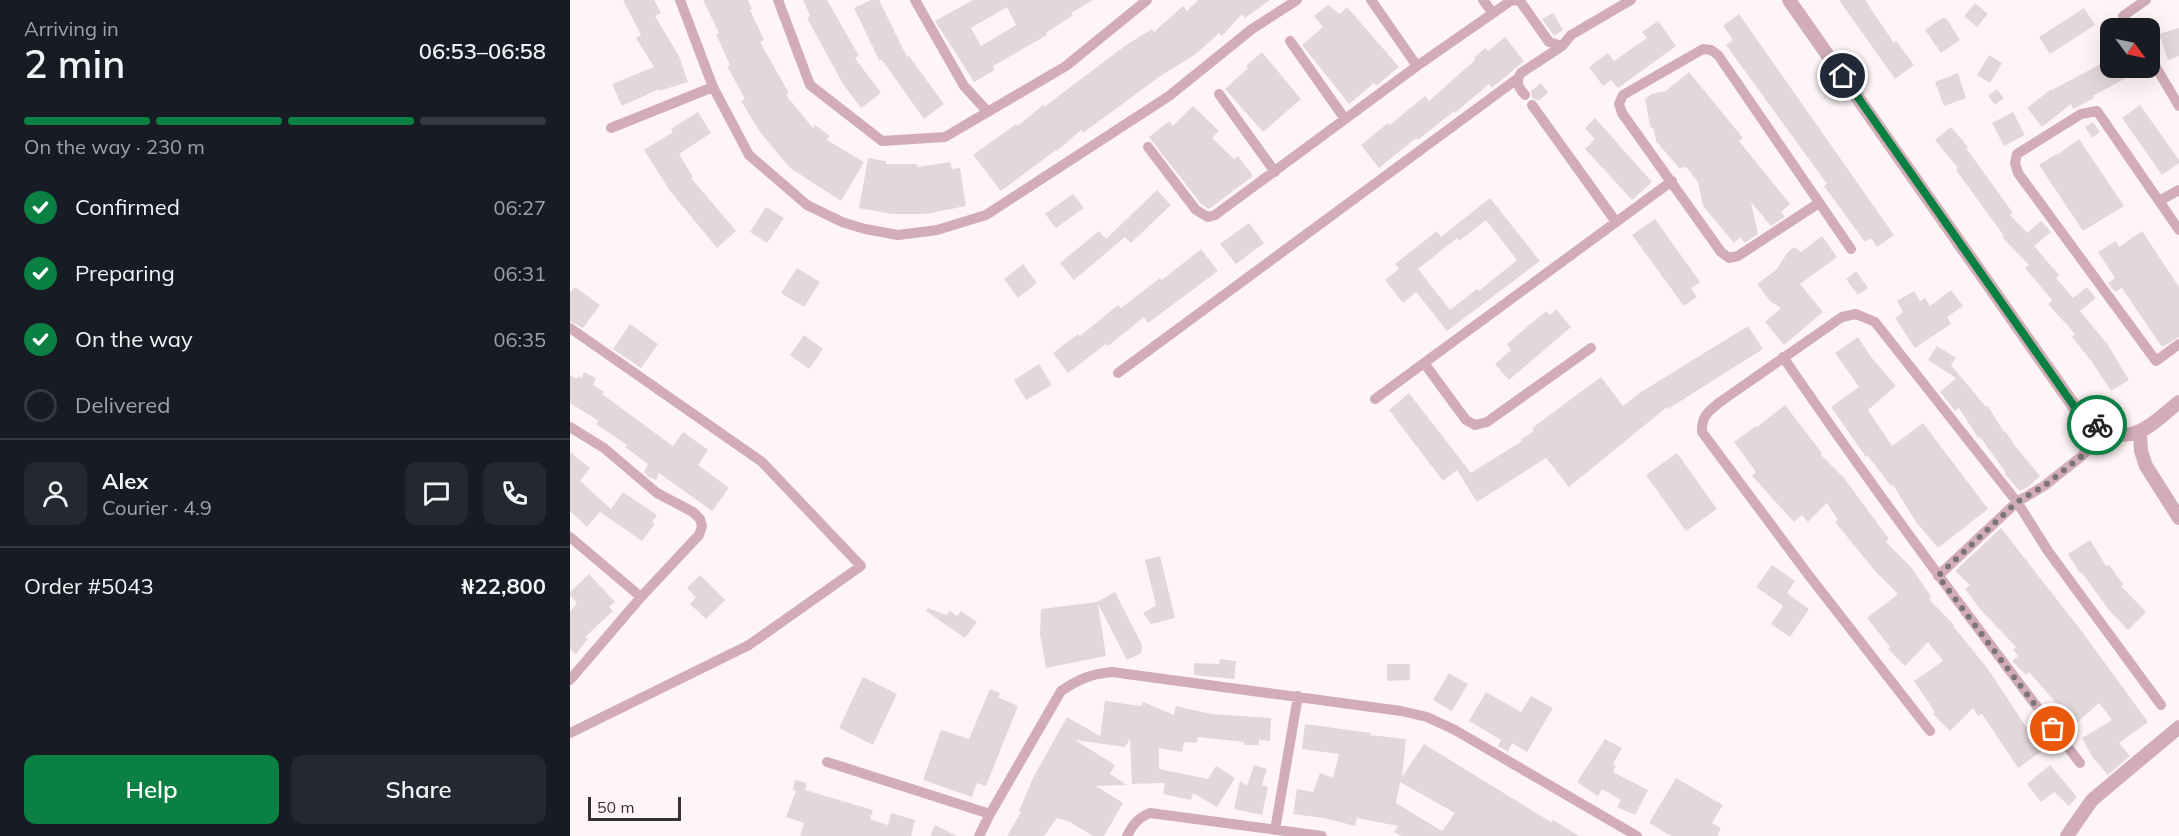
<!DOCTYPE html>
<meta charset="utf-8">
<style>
body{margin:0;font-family:Mulish,sans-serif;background:#242831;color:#f1f3f6;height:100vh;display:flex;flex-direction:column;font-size:22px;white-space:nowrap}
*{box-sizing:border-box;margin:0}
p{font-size:20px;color:#9ea1a6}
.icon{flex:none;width:33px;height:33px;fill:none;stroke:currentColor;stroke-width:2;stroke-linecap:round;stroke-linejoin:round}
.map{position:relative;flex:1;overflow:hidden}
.panel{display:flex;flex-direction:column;background:#171b24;width:570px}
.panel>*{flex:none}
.needle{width:39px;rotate:123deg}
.controls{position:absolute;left:1530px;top:18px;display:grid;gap:12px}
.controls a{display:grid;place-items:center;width:60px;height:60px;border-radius:12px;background:#171b24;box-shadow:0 6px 24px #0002;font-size:30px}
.scale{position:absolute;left:18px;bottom:15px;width:93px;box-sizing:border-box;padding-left:6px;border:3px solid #353032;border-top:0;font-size:16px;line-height:21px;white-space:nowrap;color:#353032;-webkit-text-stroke:4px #fff5f7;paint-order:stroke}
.pin{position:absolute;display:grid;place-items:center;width:51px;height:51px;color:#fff;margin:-26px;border:3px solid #fff;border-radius:50%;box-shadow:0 2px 6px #0007}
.courier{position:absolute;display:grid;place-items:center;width:60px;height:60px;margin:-30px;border:4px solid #0b8043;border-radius:50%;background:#fff;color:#222;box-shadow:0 2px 8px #0007}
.head em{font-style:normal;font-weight:600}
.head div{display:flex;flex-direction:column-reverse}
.head{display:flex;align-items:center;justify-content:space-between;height:102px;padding:0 24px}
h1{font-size:39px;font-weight:600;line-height:45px}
.bar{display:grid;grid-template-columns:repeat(4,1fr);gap:9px 6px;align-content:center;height:72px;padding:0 24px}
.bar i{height:8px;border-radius:4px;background:#363941}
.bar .on{background:#0b8043}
.bar p{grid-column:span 4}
.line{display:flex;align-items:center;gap:15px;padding:0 24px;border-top:2px solid #363941}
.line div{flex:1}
.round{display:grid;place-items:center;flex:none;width:63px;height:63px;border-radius:12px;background:#242831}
ol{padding:0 24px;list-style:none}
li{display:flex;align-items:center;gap:18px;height:66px}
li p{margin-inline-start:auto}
li .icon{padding:6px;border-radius:50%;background:#0b8043;color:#fff;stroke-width:4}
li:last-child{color:#9ea1a6}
li i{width:33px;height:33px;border:3px solid #363941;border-radius:50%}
.primary-button{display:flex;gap:12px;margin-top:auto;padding:12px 24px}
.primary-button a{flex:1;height:69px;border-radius:12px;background:#0b8043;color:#fff;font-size:24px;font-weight:600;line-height:69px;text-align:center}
.primary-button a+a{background:#242831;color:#f1f3f6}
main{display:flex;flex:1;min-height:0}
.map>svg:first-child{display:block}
.building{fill:#e3d7da;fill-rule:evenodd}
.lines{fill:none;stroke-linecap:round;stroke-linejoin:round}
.minor{stroke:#d2adb7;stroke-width:10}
.tertiary{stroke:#d2adb7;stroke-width:14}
.done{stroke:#7c7577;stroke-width:6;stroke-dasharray:0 10.8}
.route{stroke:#0b8043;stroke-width:8}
</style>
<main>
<section class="panel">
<div class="head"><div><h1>2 min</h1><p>Arriving in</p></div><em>06:53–06:58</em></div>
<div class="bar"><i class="on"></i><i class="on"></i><i class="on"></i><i></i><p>On the way · 230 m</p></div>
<ol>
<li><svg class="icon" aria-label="check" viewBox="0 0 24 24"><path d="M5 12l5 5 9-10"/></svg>Confirmed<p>06:27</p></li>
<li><svg class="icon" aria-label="check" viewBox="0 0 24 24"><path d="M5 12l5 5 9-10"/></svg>Preparing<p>06:31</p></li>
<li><svg class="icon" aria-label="check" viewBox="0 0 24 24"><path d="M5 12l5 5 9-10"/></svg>On the way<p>06:35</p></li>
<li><i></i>Delivered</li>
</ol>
<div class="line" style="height:108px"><a class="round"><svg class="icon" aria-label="person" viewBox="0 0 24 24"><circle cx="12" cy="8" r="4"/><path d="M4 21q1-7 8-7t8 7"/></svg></a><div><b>Alex</b><p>Courier · 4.9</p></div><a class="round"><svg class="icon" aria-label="chat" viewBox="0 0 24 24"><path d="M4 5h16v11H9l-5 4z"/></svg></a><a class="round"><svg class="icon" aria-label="phone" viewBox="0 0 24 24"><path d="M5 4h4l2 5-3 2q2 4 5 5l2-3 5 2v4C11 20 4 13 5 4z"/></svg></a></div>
<div class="line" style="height:78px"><div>Order #5043</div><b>₦22,800</b></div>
<div class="primary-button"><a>Help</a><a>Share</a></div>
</section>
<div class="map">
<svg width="1609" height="836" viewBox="0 0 1609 836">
<rect width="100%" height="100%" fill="#fff5f7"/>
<path class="building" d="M53 0H84L91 13 85 16 109 56 118 82 89 91V89L52 106 42 84 84 67 66 38 71 35Z
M133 0H178L182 9 180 10 194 40 190 42 219 93 216 95 243 128 245 125 260 136 257 140 294 162 271 201 220 168 190 132 171 101 175 99 157 66 160 65 146 34 149 33Z
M233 0H257L289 56 285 58 311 93 291 108 273 84 237 18 240 16Z
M301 0H309L337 57 339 56 374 104 354 119 312 60H309L284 8Z
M403 0H523L501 13 503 15 476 33 477 35 423 66 425 70 404 82 365 21ZM437 7 446 25 411 46 401 28Z
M628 0H700L675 18 672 14 652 36 649 33 626 54 589 77 513 133 511 130 487 151 486 150 431 191 403 155 446 124 448 126 473 105 474 107 556 45 582 29 584 32 613 6 617 11Z
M1269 0H1295L1324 43 1326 41 1344 65 1325 79Z
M1405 3 1418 14 1407 27 1394 16Z
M758 5 770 14 777 7 829 67 806 86 804 83 779 104 732 45 753 27 744 16Z
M1514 8 1525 25 1480 54 1469 37Z
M983 13 993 30 984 36 972 19Z
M1169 14 1324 235 1307 247 1301 238 1295 242 1254 186 1257 184 1156 45 1163 40 1153 26Z
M1372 18H1376L1390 40 1371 53 1355 30Z
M1088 21 1106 46 1048 88 1041 80 1033 86 1019 67 1038 53 1044 61 1077 38 1072 32Z
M1609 28V56L1598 60 1589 34Z
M935 37 954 61 922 88 919 84 885 113 884 111 848 140 846 138 809 168 791 145 818 123 820 125 855 96 859 101 905 60 904 58 915 48 918 51Z
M692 52 731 99 693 132 655 89 678 68 676 66Z
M1419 55 1432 63 1420 83 1407 75Z
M1540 59V68H1552L1558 77 1523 96 1524 98 1503 109 1501 104 1472 127 1457 108 1481 89 1482 90Z
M1119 72 1173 138 1169 141 1220 204 1211 212 1215 217 1201 226 1181 202 1188 234 1175 243 1170 237 1164 243 1133 206 1128 182 1116 167 1109 168 1086 141 1084 130 1080 126 1075 99 1081 94 1096 91Z
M1388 73 1396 98 1374 106 1365 82Z
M971 83 978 93 968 101 962 98 961 91Z
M1427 89 1434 98 1425 105 1418 96Z
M1570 105 1609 160V163L1592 175 1552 118Z
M623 106 649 131 642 138 664 159 668 156 683 176 639 209 631 204 579 137 599 121 603 126Z
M128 112 141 133 109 154 123 177 121 178 166 231 147 248 100 191 74 150 103 132 101 129Z
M1443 112 1455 135 1434 146 1422 123Z
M1025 118 1082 182 1062 200 1015 149 1025 139 1015 128Z
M1523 122 1530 132 1522 138 1515 127Z
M1381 127 1398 147 1396 148 1443 213 1440 215 1457 233 1471 221 1481 232 1464 246 1489 275 1486 278 1503 298 1517 287 1526 298 1510 311 1538 345 1559 380 1541 391 1522 362 1502 337 1505 334 1478 304 1482 300 1455 268 1459 265 1432 237 1434 236 1386 170 1388 168 1365 140Z
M1509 139 1554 206 1513 231 1469 165 1486 154 1487 155Z
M298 158 316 161V164H347V167L380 162 382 169 390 168 396 206 356 214H322L289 208Z
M587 190 601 205 561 243 555 237 504 280 490 263 529 231 536 239Z
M503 194 514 208 486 228 475 214Z
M920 198 970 261 877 331 846 292 833 303 815 280 829 269 825 264 867 231 871 237ZM916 220 947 260 909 291 907 289 880 310 848 269 887 238 889 241Z
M196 207 214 218 197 243 180 232Z
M1085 219 1130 282 1121 288 1127 297 1114 306 1062 235Z
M679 223 694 243 666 264 650 244Z
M1572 231 1609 287V337L1592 347 1552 288 1545 292 1538 283 1545 278 1528 252 1546 241 1549 247Z
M1252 236 1267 257 1230 284 1253 312 1214 345 1195 322 1211 308 1200 301 1187 284 1206 270 1218 252 1224 247 1231 252Z
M631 249 648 271 578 323 574 317 538 346 536 344 498 373 483 353 508 334 510 336 548 305 551 308 590 278 592 280Z
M453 264 467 283 448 298 434 279Z
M227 268 250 282 234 307 211 293Z
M1286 271 1298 288 1288 295 1276 279Z
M5 287 30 305 13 328 0 321V293Z
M1381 290 1393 306 1377 317 1381 324 1345 348 1325 318 1333 312 1327 301 1344 291 1350 301 1355 298 1360 306Z
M986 309 1001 327 939 380 925 364 941 350 937 344 976 311 980 315Z
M60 324 88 344 71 368 43 349Z
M1178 326 1193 349 1098 409 1097 407 999 487 976 458 907 502 887 470 873 481 819 410 839 393 901 473 952 441 951 439 964 431 962 428 1031 377 1053 406 1071 392Z
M234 335 253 349 239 369 220 355Z
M1288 337 1301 357 1326 386 1298 410 1322 446 1353 423 1418 509 1368 548 1346 522 1323 485 1321 486 1298 456 1296 457 1261 407 1289 387 1265 353Z
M1367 346 1386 358 1381 365 1416 407 1418 406 1434 432 1435 431 1446 447 1470 476 1458 487 1450 491 1435 474 1436 473 1410 437 1408 438 1389 408 1385 411 1370 392 1386 378 1358 360Z
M469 364 482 385 456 400 444 380Z
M14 372 26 378 23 385 34 392 32 394 103 446 113 432 138 450 128 465 159 488 142 511 89 473 86 480 79 477 74 472 78 464 55 447 57 445 26 424 29 421 0 403V375L7 379 8 376 11 378Z
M1215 405 1252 453 1250 454 1274 478 1319 539 1316 542 1341 567 1362 598 1359 599 1384 625 1383 626 1418 669 1472 751 1448 768 1412 714 1408 716 1403 708 1380 731 1363 714 1365 712 1344 681 1373 661 1358 642 1335 666 1318 649 1320 647 1297 618 1328 594 1306 572 1265 522 1268 520 1257 503 1238 522 1232 515 1224 522 1182 476 1186 472 1164 442 1186 426 1187 427Z
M0 452 20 468 10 481 41 509 53 492 87 515 82 522 85 524 72 541 30 512 17 527 0 511Z
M1107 453 1147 509 1116 531 1076 475Z
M1431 528 1510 629 1578 722 1549 743 1560 756 1538 775 1523 758 1512 738 1542 720 1529 703 1503 726 1491 713 1493 711 1459 672 1456 675 1442 661 1448 656 1443 650 1446 647 1410 609 1395 589 1400 585 1385 571Z
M1520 540 1536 566 1539 565 1553 584 1551 586 1576 612 1558 630 1539 610 1512 573H1510L1498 554Z
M590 556 605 618 581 624 573 613 586 605 575 560Z
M1202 565 1225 581 1217 593 1239 609 1220 637 1201 624 1213 606 1186 587Z
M19 574 45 602 39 607 43 611 15 637 18 639 6 654 0 649V612L7 603 0 595V592Z
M130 575 155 600 136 619 120 604 126 597 117 588Z
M545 592 572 645 571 653 557 660 528 604 536 656 476 668 470 634 471 609 527 602Z
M358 608 376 615 380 611 387 616 391 611 407 622 395 638 356 611Z
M650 659 666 661 664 679 624 675V663L649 664Z
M817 664H840V680L817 681Z
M879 673 898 684 882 711 863 700Z
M293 677 327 694 303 745 269 728Z
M420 689 430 693 428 697 448 706 416 786 407 783 402 797 353 780 371 730 399 739Z
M916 692 951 712 961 696 983 708 957 752 942 743 938 752 928 746 931 740 899 721Z
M535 701 571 706 573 702 604 715 606 706 641 714 701 718 700 741 689 740V745H674V742L628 737 626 743 614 742 612 752 589 748V769L638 779 646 766 665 778 647 807 623 793 621 800 593 794 595 783 562 784 560 739 555 747 505 740 545 765 540 774 557 785 526 786 553 803 534 836H523L500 822 487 818 474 836H437L451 812 449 811 463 778 497 717 530 736Z
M735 724 801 733 800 735 836 739 832 777 854 744 981 822 983 820 1009 836H831L824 832 828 826 787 818 785 826 754 818 723 814 727 789 743 792 750 773 763 778 769 754 732 749ZM830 782 885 813 872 831 826 803Z
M1035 739 1052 748 1043 764 1046 766 1043 772 1078 790 1065 815 1047 807 1051 800 1032 789 1028 796 1007 782Z
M684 765 697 769 692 785 698 787 692 815 664 809 670 781 677 786Z
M1480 765 1507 797 1499 806 1484 792 1471 802 1457 784Z
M1106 778 1153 805 1142 823 1151 828 1147 836H1101L1079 823Z
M225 780 237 783 235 790 303 810 300 819 318 825 321 813 345 820 341 836H230L234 823 216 817 226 791 223 790Z
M365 825 387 836H360Z"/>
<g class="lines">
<path class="minor" d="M110 0 143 87 179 155 237 205 272 222 295 229 328 235 367 230 416 215 599 96 682 29 727 0
M208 0 240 85 312 141 375 137 496 66 577 0
M345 0 394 86 418 112
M801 0 847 66
M913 0 922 12
M943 0 950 1 979 42 992 46 1001 35 1061 0
M1561 28 1553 16 1576 0
M720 41 775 119
M1580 57 1609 106
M649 94 705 172
M955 95C948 87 945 82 951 73L992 46
M962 105 1046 222
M41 128 143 87
M578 147 626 210 638 217 645 215 847 66 942 0
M1589 201 1609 190
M1249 203 1168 256 1159 258 1151 252 1052 113 1049 104 1053 95 1133 49 1141 50 1148 55 1281 249
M1609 230 1527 111 1511 114 1447 154 1445 163 1448 173 1586 361 1609 344
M0 328 192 462 291 566 179 645 0 733
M1213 357C1308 496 1408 630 1510 763
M854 363 896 420 905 425 917 422 1021 348
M548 373 947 79
M805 399 1102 181
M0 427 34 448 87 493 123 512 130 519 132 526 129 535 71 597
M0 537 71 597 0 680
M1368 576 1447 502 1474 486 1512 456 1523 444 1532 429
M1360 731 1237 573 1132 432C1131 416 1139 411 1150 402L1272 317 1286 314 1305 322 1447 502 1478 551 1591 705
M257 762 420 814
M705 830 728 696
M409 836 420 814 491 691C509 679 521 674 542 672L831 711 857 717 885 730 1067 836
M557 836C563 824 568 818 580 813L752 836"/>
<path class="tertiary" d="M1219 0 1506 409C1514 415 1523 424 1532 429 1565 446 1584 422 1609 402
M1570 433 1571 451 1576 466 1609 518
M1497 836 1522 800 1609 727"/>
</g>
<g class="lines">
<path class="done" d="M1483 729 1368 576 1447 502 1474 486 1512 456 1523 444 1532 429 1527 425"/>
<path class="route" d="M1273 76 1506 409 1527 425"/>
</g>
</svg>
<div class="controls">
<a><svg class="needle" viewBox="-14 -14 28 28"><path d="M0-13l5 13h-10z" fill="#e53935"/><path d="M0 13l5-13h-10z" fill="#9ea1a6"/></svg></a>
</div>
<div class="scale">50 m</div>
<div class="pin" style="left:1483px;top:729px;background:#ea580c"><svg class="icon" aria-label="bag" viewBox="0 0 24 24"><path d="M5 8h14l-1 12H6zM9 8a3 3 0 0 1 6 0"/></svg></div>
<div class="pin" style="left:1273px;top:76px;background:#1f2937"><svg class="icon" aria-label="home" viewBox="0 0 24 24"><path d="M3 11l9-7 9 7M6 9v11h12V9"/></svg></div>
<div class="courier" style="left:1527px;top:425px"><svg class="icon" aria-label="bike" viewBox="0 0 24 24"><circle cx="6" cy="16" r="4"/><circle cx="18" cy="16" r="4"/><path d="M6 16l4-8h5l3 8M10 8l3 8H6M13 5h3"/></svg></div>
</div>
</main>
